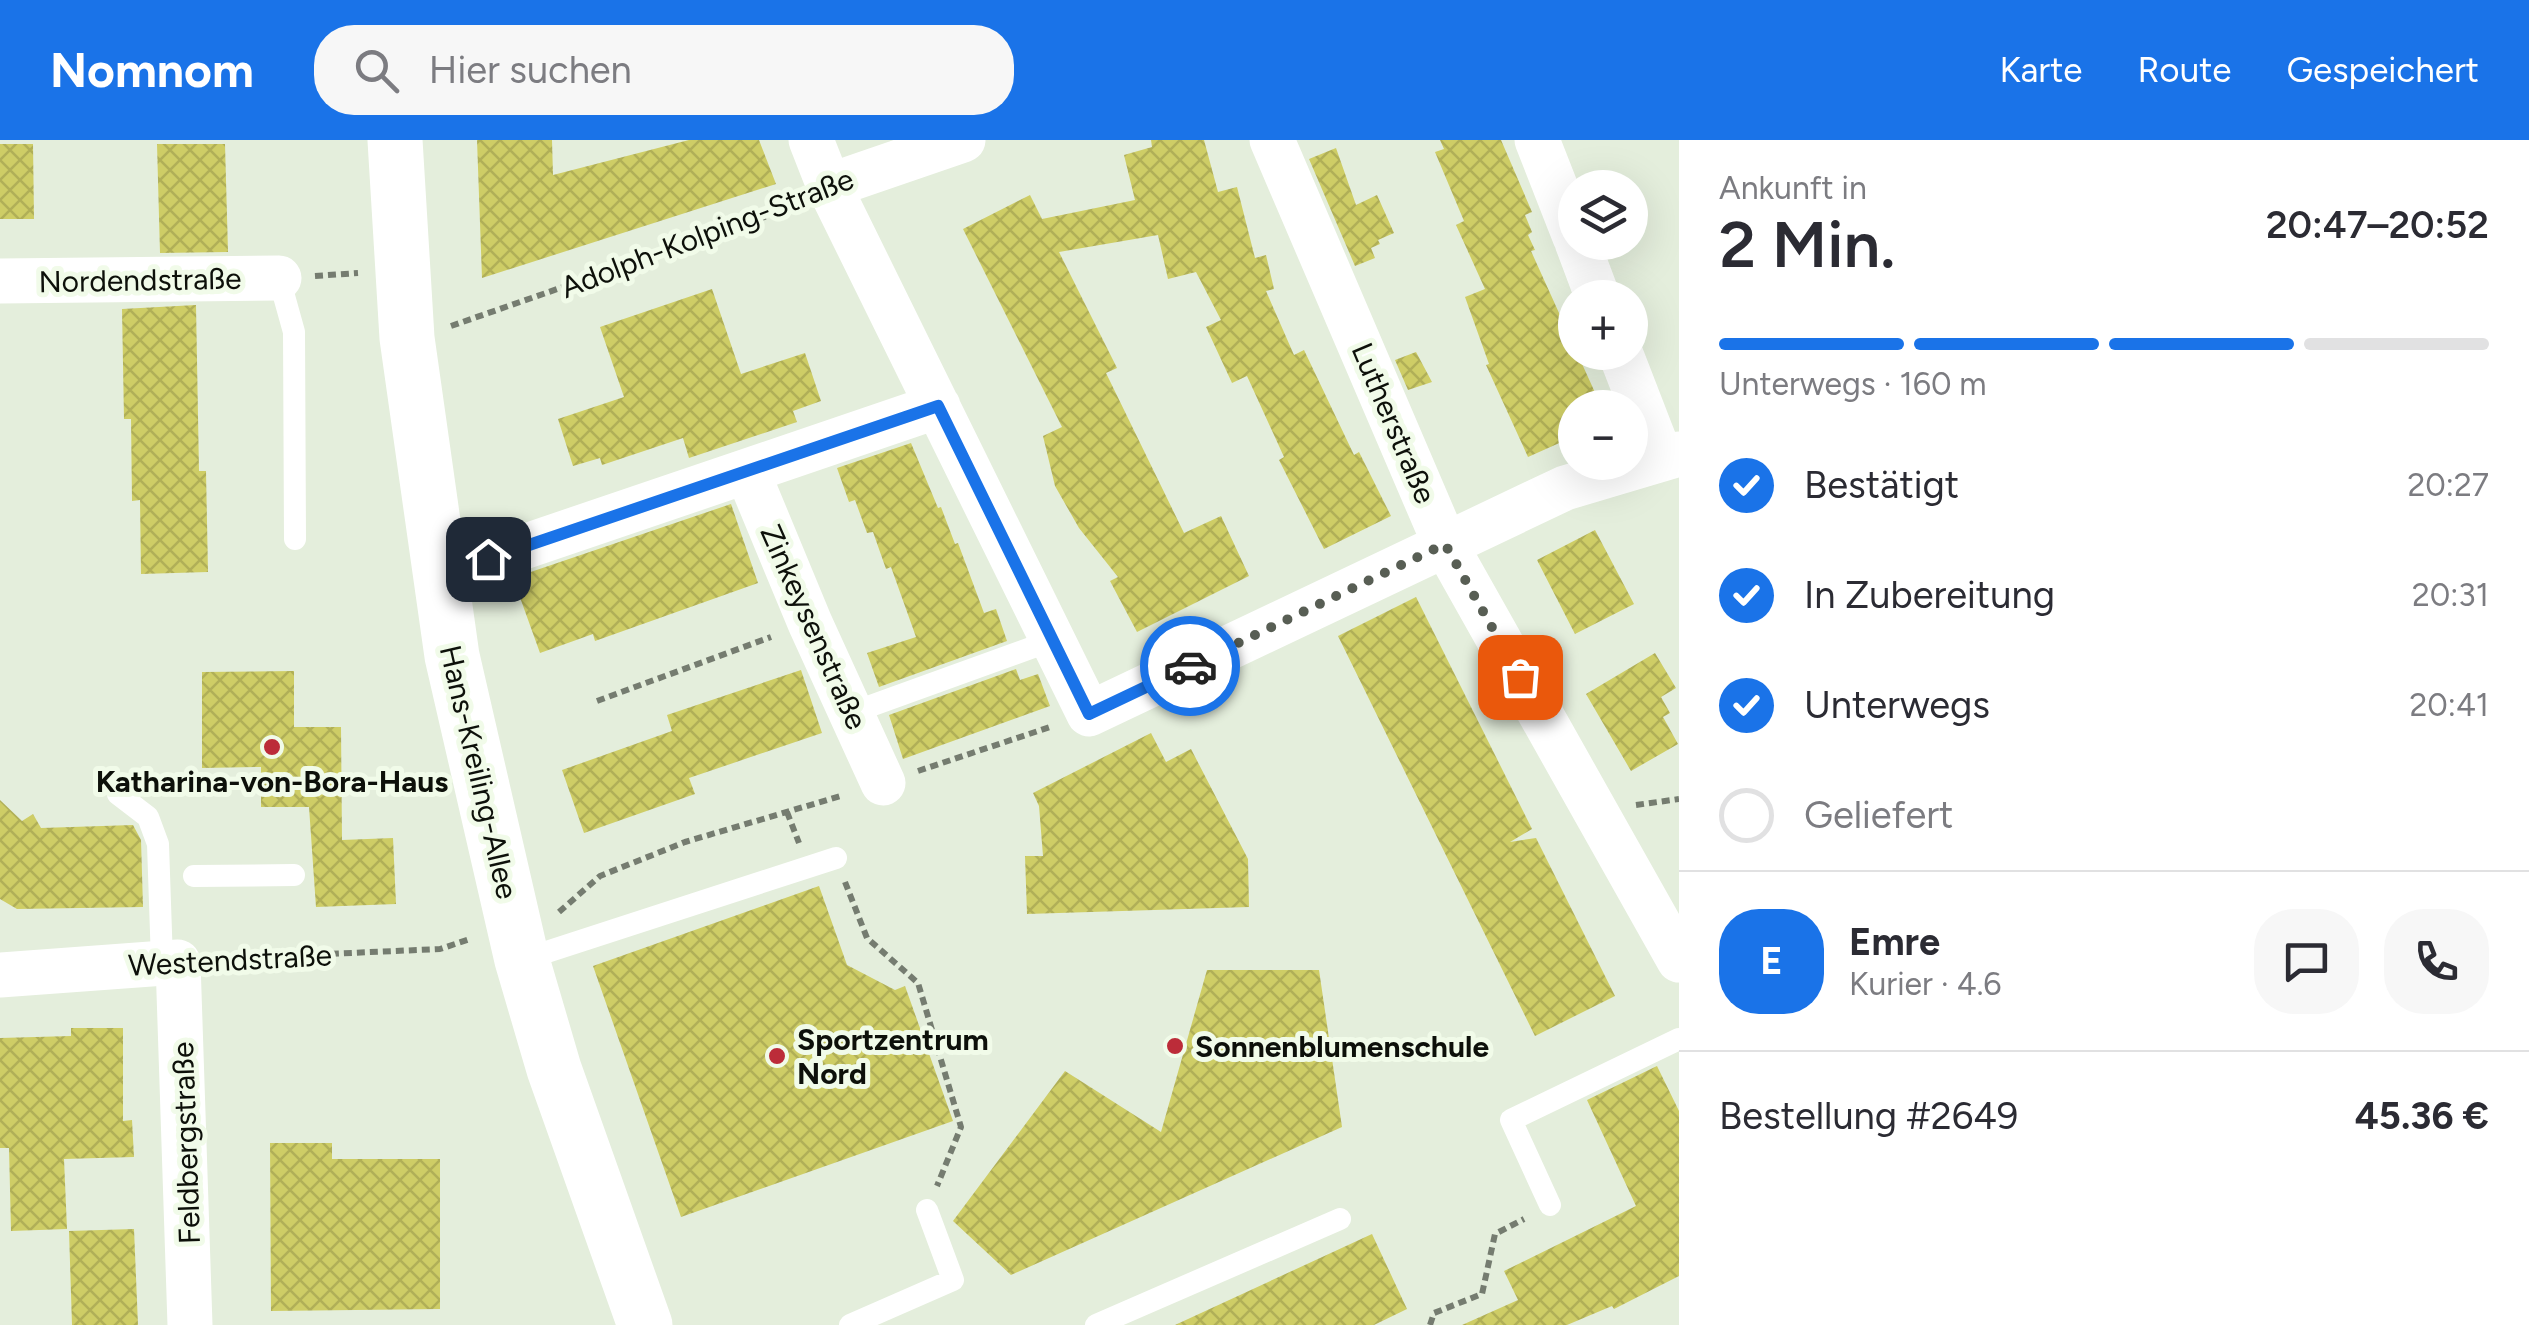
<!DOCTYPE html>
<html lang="de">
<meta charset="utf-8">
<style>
body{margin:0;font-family:Figtree,sans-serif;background:#f7f7f7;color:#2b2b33;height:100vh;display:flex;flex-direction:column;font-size:38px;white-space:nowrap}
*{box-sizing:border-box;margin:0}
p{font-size:32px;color:#7c7c81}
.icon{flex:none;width:55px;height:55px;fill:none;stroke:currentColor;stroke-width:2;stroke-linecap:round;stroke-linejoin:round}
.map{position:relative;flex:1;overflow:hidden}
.details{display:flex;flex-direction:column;background:#fff;width:850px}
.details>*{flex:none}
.tools{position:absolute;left:1558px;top:30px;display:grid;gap:20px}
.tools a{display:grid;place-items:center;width:90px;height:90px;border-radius:50%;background:#fff;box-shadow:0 10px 40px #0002;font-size:50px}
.pin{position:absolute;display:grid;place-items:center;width:85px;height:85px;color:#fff;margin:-42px;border-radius:20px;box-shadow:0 5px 15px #0006}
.courier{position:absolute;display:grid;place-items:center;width:100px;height:100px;margin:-50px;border:8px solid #1a73e8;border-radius:50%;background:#fff;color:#222;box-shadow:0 2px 12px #0007}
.overview em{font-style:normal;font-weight:600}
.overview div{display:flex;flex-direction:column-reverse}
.overview{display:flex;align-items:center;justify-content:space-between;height:170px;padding:0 40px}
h1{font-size:65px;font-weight:600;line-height:75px}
.bar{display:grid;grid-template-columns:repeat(4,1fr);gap:15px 10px;align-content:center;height:120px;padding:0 40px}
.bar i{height:12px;border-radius:8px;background:#e1e1e2}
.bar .selected{background:#1a73e8}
.bar p{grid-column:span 4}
.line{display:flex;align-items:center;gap:25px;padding:0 40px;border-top:2px solid #e1e1e2}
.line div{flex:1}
.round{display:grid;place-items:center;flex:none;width:105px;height:105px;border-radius:40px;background:#f7f7f7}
ol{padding:0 40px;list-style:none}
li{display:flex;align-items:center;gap:30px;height:110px}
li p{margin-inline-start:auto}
li .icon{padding:10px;border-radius:50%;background:#1a73e8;color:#fff;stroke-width:4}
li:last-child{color:#7c7c81}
li i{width:55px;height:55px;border:5px solid #e1e1e2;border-radius:50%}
header{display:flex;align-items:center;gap:60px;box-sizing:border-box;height:140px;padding:0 50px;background:#1a73e8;color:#fff}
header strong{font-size:48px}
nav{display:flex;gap:55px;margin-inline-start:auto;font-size:35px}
.search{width:700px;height:90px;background:#f7f7f7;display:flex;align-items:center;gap:25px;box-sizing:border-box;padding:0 35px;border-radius:40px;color:#7c7c81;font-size:38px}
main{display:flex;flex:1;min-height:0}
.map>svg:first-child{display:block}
.building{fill:url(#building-cross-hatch)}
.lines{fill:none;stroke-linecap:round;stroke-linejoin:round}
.path{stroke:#757c70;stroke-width:6;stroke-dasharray:8 5;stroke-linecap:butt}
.service{stroke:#fff;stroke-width:22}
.minor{stroke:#fff;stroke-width:45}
.tertiary{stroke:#fff;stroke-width:55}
.done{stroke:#585e54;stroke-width:10;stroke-dasharray:0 18}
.route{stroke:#1a73e8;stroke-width:12}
.poi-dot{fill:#bc2c39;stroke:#f1fbe9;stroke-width:4}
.labels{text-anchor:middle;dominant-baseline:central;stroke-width:10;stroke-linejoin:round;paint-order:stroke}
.street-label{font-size:30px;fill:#0d100a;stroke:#f1fbe9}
.poi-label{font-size:30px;font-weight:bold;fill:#0d100a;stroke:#f1fbe9;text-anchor:start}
</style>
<header>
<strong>Nomnom</strong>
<div class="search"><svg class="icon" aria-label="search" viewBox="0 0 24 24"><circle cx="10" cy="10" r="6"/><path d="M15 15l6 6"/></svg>Hier suchen</div>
<nav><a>Karte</a><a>Route</a><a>Gespeichert</a></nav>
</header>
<main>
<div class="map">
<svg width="1679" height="1185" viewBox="0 0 1679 1185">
<defs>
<pattern id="building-cross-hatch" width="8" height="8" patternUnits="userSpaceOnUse" patternTransform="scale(2.5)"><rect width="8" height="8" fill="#cecd66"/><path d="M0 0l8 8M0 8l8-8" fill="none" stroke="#b0af57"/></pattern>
</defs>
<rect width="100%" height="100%" fill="#e4eedc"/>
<path class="building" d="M477 0H552L553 35 689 0H759L776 44 482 138Z
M1151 0H1204L1218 52 1237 47 1255 118 1266 115 1274 149 1266 151 1294 215 1304 210 1354 315 1359 312 1391 376 1324 409 1279 320 1284 317 1247 236 1232 243 1206 187 1221 180 1196 132 1168 139 1158 95 1059 112 1117 228 1106 233 1184 393 1221 376 1249 436 1137 492 1110 441 1118 437 1079 388 1055 346 1043 296 1062 287 963 89 1030 55 1042 79 1135 60 1124 15 1152 7Z
M1440 0H1501L1532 72 1525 75 1532 92 1528 95 1535 110 1531 111 1602 268H1575V296L1528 317 1486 225 1489 224 1465 157 1485 149 1456 85 1464 81 1435 12 1444 9Z
M0 4H33L34 79H0Z
M157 4H225L228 112 160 113Z
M1336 8 1356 65 1377 55 1394 93 1378 100 1380 104 1371 108 1375 118 1355 126 1309 19Z
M712 149 741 234 805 213 821 261 793 271 797 282 689 318 683 298 602 325 600 318 573 326 558 279 624 257 600 187Z
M196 165 199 331H206L208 432 141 434 140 360 132 361 131 279H124L122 169Z
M1416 212 1432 242 1408 250 1395 220Z
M911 303 938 368 941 367 955 404 958 403 984 473 996 469 1007 501 879 547 867 513 916 497 891 427 886 429 873 392 867 393 855 360 849 362 837 328Z
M731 364 758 443 595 501 593 494 540 513 513 438Z
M1595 390 1634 464 1575 494 1537 420Z
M1416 457 1532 689 1510 702 1536 698 1615 856 1535 896 1338 496Z
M1655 513 1676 548 1661 557 1670 573 1663 577 1678 604 1631 631 1586 554Z
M1016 529 1020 540 1038 534 1050 566 903 619 889 575Z
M801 530 822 593 689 638 695 654 584 693 562 630 672 591 667 575Z
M294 531V587H341L342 700 393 698 396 764 316 767 309 667H261V627L202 628V532Z
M1151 593 1166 622 1191 609 1248 719 1249 767 1027 774 1025 716H1043L1039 666 1033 653Z
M0 660 22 681 33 674 41 688 133 685 141 700 143 767 17 769 0 759Z
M819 746 847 825 895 850 905 846 953 981 681 1077 593 826Z
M1207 830H1319L1342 987 1011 1135 953 1081 1065 931 1161 992Z
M71 888H123V981L132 980 134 1017 64 1019 67 1089 11 1091 9 1008H0V898L71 896Z
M1657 926 1679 971V1136L1614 1169 1612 1166 1567 1185H1462L1518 1160 1504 1131 1636 1066 1587 960Z
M270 1003H332V1019H440V1169L271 1171Z
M134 1089 138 1185H72L69 1091Z
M1372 1094 1407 1169 1374 1185H1175Z"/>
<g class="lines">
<path class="path" d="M315 136 358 133
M451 186 793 67
M597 561 771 497
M918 631 1053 586
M1636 665 1679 659
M787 672 799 703
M845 742 867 798 918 843 961 987 937 1046
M559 772 600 736 685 702 844 655
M214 819 440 809 470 799
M1430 1185 1434 1173 1482 1154 1495 1094 1524 1079"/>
<path class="service" d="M279 138 294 192 295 399
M851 573 1053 500
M118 654 148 677 158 704 162 822
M194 736 294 735
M522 820 836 718
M1550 1065 1511 980 1679 899
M850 1185 953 1140 927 1070
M1096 1185 1340 1079"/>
<path class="minor" d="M811 0 829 46 1089 574 1565 348 1679 314
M1272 0 1445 404 1679 820
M1537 0 1575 97
M829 46 963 0
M1577 102 1598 158
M0 141 279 138
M1620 212 1661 318
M747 331 938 266
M488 419 747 331 810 483 883 643
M0 835 178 822 190 1185"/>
<path class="tertiary" d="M395 0 407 198 452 516 522 820 554 929 645 1185"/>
</g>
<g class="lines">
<path class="done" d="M1190 526 1445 404 1520 537"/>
<path class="route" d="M488 419 938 266 1089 574 1190 526"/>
</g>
<g class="poi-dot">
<circle cx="272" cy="607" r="10"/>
<circle cx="1175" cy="906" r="10"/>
<circle cx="777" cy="916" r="10"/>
</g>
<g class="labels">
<g class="street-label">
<text transform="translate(707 93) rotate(-21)">Adolph-Kolping-Straße</text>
<text transform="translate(140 140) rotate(-1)">Nordendstraße</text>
<text transform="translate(1394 283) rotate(67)">Lutherstraße</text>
<text transform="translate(814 487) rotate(66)">Zinkeysenstraße</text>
<text transform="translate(479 632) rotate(77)">Hans-Kreiling-Allee</text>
<text transform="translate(230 820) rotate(-3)">Westendstraße</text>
<text transform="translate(186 1003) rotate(-92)">Feldbergstraße</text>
</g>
<g class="poi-label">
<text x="272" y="641" text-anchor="middle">Katharina-von-Bora-Haus</text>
<text x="797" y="899">Sportzentrum<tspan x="797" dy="34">Nord</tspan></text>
<text x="1195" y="906">Sonnenblumenschule</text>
</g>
</g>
</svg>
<div class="tools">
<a><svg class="icon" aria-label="layers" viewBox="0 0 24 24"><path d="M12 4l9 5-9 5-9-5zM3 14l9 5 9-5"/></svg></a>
<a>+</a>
<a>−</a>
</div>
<div class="pin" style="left:1520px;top:537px;background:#ea580c"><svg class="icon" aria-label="bag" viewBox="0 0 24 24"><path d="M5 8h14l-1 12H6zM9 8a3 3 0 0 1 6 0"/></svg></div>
<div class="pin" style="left:488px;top:419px;background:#1f2937"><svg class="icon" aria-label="home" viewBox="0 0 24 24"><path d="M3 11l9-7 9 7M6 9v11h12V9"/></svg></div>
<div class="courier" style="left:1190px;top:526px"><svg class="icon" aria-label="car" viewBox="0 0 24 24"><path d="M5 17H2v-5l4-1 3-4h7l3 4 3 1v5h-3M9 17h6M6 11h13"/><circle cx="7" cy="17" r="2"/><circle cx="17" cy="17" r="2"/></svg></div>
</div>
<section class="details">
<div class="overview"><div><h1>2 Min.</h1><p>Ankunft in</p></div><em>20:47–20:52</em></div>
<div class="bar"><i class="selected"></i><i class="selected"></i><i class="selected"></i><i></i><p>Unterwegs · 160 m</p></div>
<ol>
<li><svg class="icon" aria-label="check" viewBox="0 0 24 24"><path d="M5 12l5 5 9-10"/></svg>Bestätigt<p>20:27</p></li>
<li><svg class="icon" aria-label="check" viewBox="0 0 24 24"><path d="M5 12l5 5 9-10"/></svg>In Zubereitung<p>20:31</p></li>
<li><svg class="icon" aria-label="check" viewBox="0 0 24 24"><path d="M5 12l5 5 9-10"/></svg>Unterwegs<p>20:41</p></li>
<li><i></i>Geliefert</li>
</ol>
<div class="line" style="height:180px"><b class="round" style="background:#1a73e8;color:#fff">E</b><div><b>Emre</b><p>Kurier · 4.6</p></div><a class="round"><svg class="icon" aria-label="chat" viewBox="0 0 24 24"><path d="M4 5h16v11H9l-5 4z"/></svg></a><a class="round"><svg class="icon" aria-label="phone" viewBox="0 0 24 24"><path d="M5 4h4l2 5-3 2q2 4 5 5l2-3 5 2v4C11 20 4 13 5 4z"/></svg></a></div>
<div class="line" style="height:130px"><div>Bestellung #2649</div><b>45.36 €</b></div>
</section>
</main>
